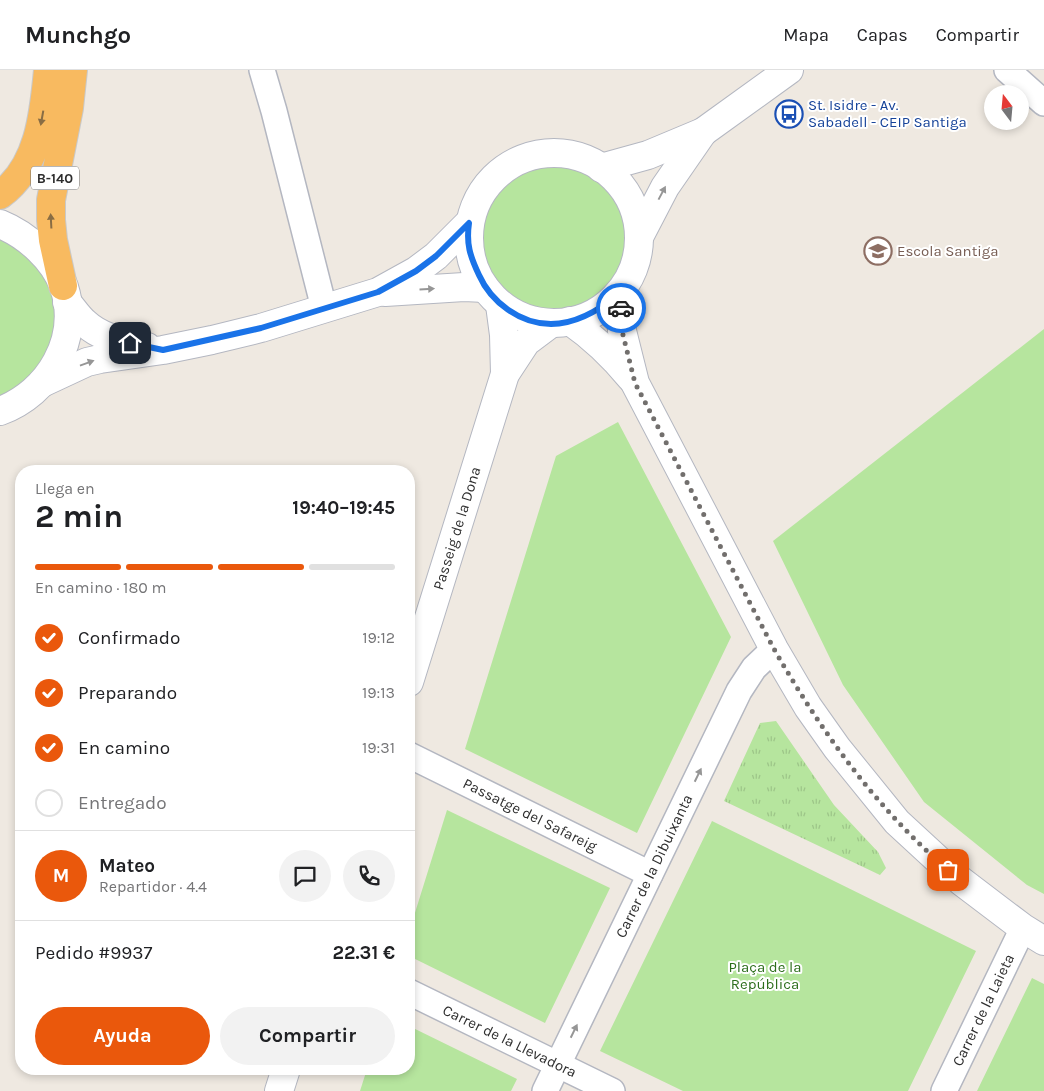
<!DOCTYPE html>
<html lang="es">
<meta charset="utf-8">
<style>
body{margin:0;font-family:Karla,sans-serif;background:#f2f2f2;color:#202124;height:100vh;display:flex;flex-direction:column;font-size:19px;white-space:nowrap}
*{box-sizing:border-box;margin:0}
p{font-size:16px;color:#757577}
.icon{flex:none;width:28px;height:28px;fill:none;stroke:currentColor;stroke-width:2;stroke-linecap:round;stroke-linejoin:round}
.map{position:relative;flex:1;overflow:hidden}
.panel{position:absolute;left:15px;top:395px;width:400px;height:610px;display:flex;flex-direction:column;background:#fff;border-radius:20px;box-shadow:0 2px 8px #0003}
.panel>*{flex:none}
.needle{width:32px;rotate:344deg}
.tools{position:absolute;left:984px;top:15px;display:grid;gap:10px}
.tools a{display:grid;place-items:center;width:45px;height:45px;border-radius:50%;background:#fff;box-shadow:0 2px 8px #0003;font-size:25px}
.pin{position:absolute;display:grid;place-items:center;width:42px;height:42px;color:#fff;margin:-21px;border-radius:10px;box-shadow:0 2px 8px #0006}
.courier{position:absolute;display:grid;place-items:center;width:50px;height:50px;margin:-25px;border:4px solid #1a73e8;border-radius:50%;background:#fff;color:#222;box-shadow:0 1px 6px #0007}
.headline em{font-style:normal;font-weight:700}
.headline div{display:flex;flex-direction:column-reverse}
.headline{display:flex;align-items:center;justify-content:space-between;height:85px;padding:0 20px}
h1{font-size:32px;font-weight:700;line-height:38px}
.bar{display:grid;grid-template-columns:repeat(4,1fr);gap:8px 5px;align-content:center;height:60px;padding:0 20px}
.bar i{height:6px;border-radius:4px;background:#e0e0e0}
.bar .selected{background:#ea580c}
.bar p{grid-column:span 4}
.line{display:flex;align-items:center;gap:12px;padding:0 20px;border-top:1px solid #e0e0e0}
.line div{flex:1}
.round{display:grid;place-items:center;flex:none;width:52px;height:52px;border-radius:26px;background:#f2f2f2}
ol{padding:0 20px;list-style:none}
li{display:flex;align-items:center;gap:15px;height:55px}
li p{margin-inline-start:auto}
li .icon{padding:5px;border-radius:50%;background:#ea580c;color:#fff;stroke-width:4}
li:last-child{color:#757577}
li i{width:28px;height:28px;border:2px solid #e0e0e0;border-radius:50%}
.button{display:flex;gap:10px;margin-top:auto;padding:10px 20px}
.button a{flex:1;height:58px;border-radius:30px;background:#ea580c;color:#fff;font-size:20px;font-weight:700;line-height:58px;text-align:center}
.button a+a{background:#f2f2f2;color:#202124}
header{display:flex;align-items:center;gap:30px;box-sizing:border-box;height:70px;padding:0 25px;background:#fff;border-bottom:1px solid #e0e0e0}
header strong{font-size:24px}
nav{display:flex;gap:28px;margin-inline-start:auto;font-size:18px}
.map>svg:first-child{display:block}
.grass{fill:#b6e59e}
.park{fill:url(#park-tufts)}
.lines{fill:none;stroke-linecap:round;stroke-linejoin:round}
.minor-casing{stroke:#b4b7c1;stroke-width:28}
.secondary-casing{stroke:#b4b7c1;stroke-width:30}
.trunk-casing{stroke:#c9c9c9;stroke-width:30}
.minor{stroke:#fff;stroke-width:25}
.secondary{stroke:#fff;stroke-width:28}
.trunk{stroke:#f8ba60;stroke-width:28}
.oneway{fill:#896d44}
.oneway2{fill:#969696}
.done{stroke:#726f6d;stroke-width:5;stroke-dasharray:0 9}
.route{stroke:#1a73e8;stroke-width:6}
.labels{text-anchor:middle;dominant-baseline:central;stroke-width:4;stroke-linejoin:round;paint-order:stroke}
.shield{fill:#fff;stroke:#6d6d6d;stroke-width:1}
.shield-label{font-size:14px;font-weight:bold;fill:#2e2e2e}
.transit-label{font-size:15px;fill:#164399;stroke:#fff;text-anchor:start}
.education-label{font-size:15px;fill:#785e54;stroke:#fff;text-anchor:start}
.street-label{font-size:15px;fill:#2e2e2e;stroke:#fff}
.park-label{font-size:15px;fill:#2c6e1b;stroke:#fff}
</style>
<header>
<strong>Munchgo</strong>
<nav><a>Mapa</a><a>Capas</a><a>Compartir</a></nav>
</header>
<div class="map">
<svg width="1044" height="1021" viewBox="0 0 1044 1021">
<defs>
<pattern id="park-tufts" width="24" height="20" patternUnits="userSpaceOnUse" patternTransform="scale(1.25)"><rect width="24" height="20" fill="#b6e59e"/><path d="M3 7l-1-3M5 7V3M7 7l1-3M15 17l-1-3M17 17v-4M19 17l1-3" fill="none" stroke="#9dc588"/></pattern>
</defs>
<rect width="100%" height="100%" fill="#efe9e1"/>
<path class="grass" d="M469 168a85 85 0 1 1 170 0a85 85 0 1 1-170 0Z
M0 154 41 183 65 272 0 341Z
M1044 259V824L1027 815 924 732 843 615 773 471Z
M618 352 731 567 637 763 465 679 556 386Z
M447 740 610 818 545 953 409 886V862Z
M712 751 976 881 908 1021H683L600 981Z
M1032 908 1044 914V1021H977Z
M409 956 517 1009 511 1021H360L367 999H409Z"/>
<path class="park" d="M776 651 834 735 878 782 886 798 880 805 724 731 760 653Z"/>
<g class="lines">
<g class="minor-casing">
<g id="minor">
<path d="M262 0 274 41 324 238"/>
<path d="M1007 0 1044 33"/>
<path id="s1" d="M409 685 650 804"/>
<path id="s2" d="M409 922 612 1021"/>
<path id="s3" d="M545 1021 739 621 754 598 774 579"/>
<path id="s4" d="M944 1021 1023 858"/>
</g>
</g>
<g class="secondary-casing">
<g id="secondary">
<circle cx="554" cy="168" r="85"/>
<path d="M601 98 648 85 703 62 789 0"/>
<path d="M0 154C27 165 54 189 64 217 81 269 49 323 0 341"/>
<path d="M639 167 665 117 703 62"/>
<path d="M385 222 464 217 485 218"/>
<path d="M620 223 622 261 635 313 774 579 808 637 837 678 897 752 961 811 1023 858 1044 871"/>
<path d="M67 232C73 239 78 247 85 253 102 269 125 272 147 277"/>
<path d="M500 235 504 265 505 304"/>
<path d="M570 251C593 267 613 286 631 308"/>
<path d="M42 313 87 292 100 289 163 280 212 270 261 258 378 222 416 201 436 186 469 153"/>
<path id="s5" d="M409 612 505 304 526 272 550 254"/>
<path d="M279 1021 286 999"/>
</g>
</g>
<g class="trunk-casing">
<path id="trunk" d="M0 125C39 97 44 44 48 0
M63 216 53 170 51 150V130L69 38 73 0"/>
</g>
<use href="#minor" class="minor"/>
<use href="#secondary" class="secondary"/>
<use href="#trunk" class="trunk"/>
</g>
<defs><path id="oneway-solid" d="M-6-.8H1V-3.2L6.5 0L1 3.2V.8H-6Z" transform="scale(1.25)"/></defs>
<g class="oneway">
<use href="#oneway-solid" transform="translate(42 48) rotate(100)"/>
<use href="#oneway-solid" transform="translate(51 151) rotate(-93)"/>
</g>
<g class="oneway2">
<use href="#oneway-solid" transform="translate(662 123) rotate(-62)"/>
<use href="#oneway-solid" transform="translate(427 219) rotate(-3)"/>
<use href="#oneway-solid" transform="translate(87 293) rotate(-20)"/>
<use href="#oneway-solid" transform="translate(698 705) rotate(-64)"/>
<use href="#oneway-solid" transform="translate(574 961) rotate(-64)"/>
</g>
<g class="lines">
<path class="done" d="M621 238 622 261 635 313 774 579C821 661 876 738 948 800"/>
<path class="route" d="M130 273 163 280 261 258 378 222 416 201 436 186 469 153C466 174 470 186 479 205 491 232 520 254 551 254 577 254 601 239 620 223L621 238"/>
</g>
<defs>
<g id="bus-ring" transform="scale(1.4375)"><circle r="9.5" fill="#fff" stroke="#1a4fb4" stroke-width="1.5"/><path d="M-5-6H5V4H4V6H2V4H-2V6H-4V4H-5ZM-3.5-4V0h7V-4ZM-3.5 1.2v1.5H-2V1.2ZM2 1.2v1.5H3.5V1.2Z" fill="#1a4fb4"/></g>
<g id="school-ring" transform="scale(1.4375)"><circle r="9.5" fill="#fff" stroke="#8d6e63" stroke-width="1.5"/><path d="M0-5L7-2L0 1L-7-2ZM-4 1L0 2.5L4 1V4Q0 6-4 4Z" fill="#8d6e63"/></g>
</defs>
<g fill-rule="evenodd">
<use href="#bus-ring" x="789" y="44"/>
<use href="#school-ring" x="878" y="181"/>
</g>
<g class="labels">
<rect class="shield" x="31" y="96.5" width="48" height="23" rx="4"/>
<g class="shield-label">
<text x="55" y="108">B-140</text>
</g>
<g class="transit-label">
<text x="808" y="35">St. Isidre - Av.<tspan x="808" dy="17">Sabadell - CEIP Santiga</tspan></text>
</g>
<g class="education-label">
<text x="897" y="181">Escola Santiga</text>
</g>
<g class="street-label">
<text stroke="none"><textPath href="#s5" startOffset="161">Passeig de la Dona</textPath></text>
<text stroke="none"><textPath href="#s1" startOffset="135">Passatge del Safareig</textPath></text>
<text stroke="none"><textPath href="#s3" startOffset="250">Carrer de la Dibuixanta</textPath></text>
<text stroke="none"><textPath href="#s4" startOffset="90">Carrer de la Laieta</textPath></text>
<text stroke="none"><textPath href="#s2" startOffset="112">Carrer de la Llevadora</textPath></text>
</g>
<g class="park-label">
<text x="765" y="897">Plaça de la<tspan x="765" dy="17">República</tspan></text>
</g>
</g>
</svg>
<div class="tools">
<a><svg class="needle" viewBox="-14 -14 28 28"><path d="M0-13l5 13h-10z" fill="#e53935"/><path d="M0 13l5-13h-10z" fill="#757577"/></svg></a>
</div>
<div class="pin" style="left:948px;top:800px;background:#ea580c"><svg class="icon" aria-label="bag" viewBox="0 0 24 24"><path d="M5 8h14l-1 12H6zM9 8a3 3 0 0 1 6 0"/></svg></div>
<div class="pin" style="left:130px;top:273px;background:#1f2937"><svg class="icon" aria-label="home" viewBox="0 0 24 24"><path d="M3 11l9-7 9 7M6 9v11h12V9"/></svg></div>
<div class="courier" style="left:621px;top:238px"><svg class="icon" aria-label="car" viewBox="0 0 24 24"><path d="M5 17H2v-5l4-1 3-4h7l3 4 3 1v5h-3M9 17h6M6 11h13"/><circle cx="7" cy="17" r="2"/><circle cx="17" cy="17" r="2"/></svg></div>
<section class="panel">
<div class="headline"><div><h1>2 min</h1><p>Llega en</p></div><em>19:40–19:45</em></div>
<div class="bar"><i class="selected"></i><i class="selected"></i><i class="selected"></i><i></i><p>En camino · 180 m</p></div>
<ol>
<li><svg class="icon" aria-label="check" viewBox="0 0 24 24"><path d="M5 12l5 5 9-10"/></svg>Confirmado<p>19:12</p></li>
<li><svg class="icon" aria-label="check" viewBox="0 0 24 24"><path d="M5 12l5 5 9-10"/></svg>Preparando<p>19:13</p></li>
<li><svg class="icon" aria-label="check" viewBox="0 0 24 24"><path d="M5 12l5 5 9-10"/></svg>En camino<p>19:31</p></li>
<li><i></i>Entregado</li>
</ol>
<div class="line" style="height:90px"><b class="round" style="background:#ea580c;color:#fff">M</b><div><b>Mateo</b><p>Repartidor · 4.4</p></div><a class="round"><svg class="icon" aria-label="chat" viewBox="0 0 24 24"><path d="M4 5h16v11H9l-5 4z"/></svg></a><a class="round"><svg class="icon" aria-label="phone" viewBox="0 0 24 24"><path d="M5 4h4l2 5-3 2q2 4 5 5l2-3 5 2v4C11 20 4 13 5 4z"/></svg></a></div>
<div class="line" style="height:65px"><div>Pedido #9937</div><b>22.31 €</b></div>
<div class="button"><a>Ayuda</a><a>Compartir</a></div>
</section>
</div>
